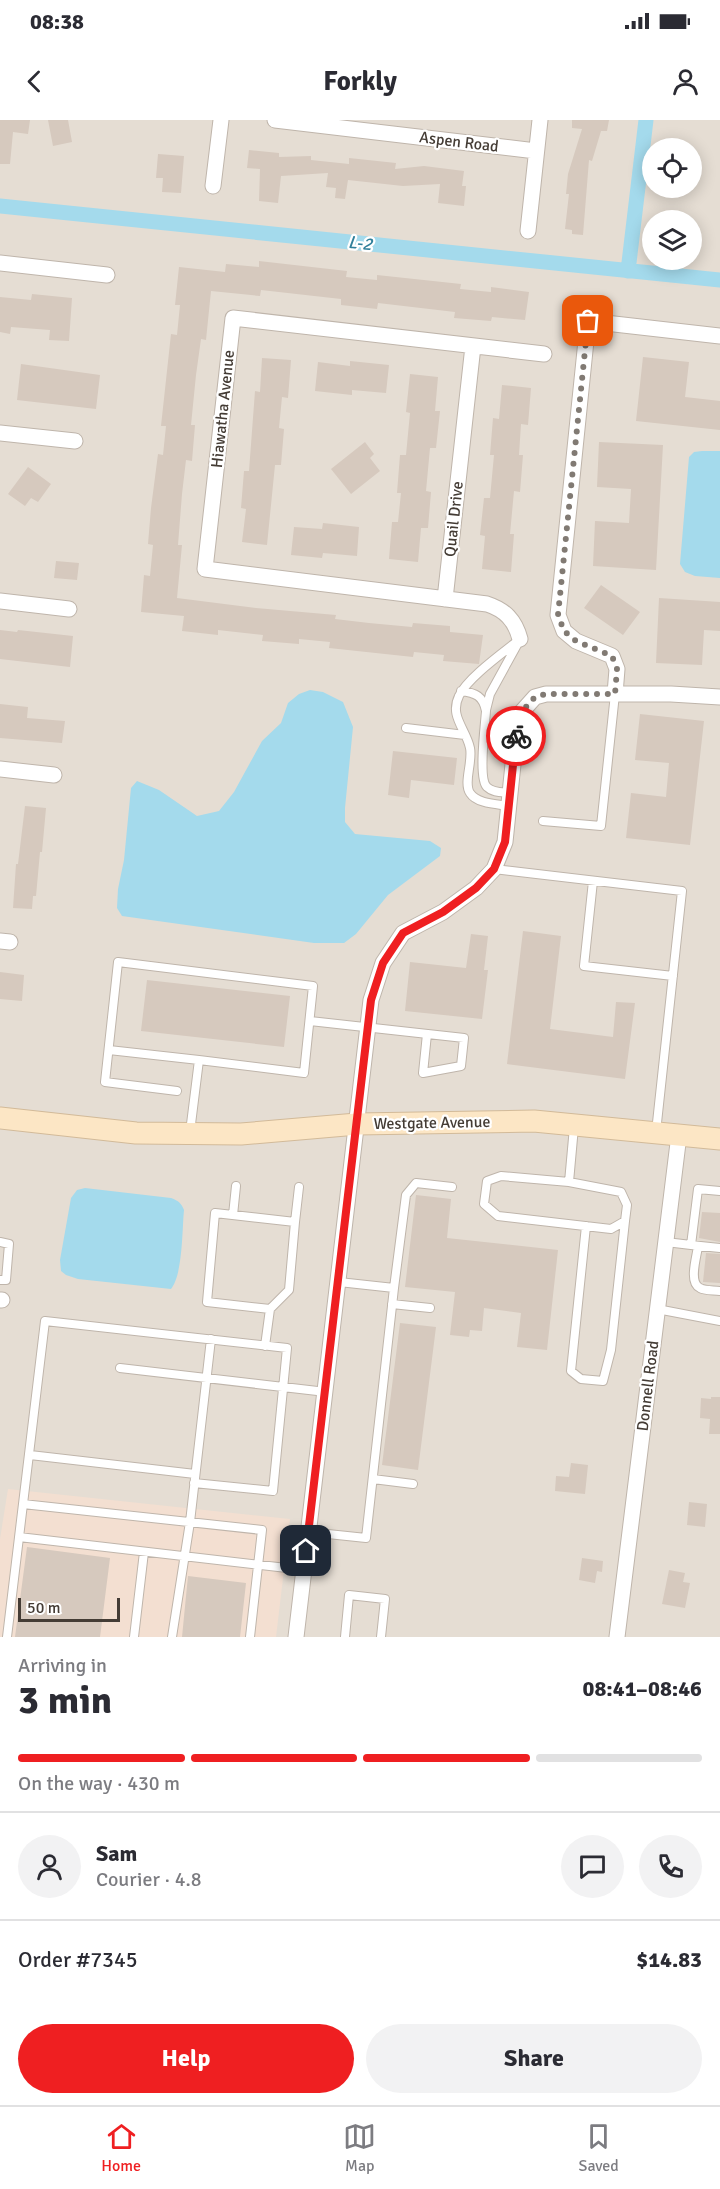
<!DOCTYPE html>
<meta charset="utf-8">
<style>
body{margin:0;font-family:Signika,sans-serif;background:#f2f2f3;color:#2b2b33;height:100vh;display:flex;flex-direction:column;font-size:22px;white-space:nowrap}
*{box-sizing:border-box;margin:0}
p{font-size:20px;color:#7c7c81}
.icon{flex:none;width:33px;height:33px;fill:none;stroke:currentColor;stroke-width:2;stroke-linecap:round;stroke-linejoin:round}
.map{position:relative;height:1517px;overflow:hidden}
.details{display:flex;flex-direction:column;background:#fff;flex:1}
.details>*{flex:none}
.controls{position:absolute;left:642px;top:18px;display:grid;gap:12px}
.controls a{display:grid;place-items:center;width:60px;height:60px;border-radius:50%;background:#fff;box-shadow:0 3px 15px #0003;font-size:30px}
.scale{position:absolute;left:18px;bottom:15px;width:102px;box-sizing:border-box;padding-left:6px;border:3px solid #443c35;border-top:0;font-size:16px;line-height:21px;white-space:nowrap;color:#443c35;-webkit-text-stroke:4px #fff;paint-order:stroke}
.pin{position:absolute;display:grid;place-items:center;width:51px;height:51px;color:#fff;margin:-26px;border-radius:12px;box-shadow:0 3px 9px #0006}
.courier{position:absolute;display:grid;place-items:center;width:60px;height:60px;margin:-30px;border:4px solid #ef1f21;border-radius:50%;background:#fff;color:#222;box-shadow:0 2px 8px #0007}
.headline em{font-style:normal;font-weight:700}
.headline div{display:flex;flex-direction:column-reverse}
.headline{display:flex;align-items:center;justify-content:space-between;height:102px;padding:0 18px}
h1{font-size:39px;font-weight:700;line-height:45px}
.bar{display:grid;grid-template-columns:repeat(4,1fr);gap:9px 6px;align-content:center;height:72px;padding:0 18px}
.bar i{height:8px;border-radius:4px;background:#e1e1e2}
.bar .on{background:#ef1f21}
.bar p{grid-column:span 4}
.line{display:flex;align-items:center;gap:15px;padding:0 18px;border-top:2px solid #e1e1e2}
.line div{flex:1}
.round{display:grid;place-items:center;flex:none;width:63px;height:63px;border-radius:32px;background:#f2f2f3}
.button{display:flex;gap:12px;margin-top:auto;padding:12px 18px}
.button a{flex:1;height:69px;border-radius:36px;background:#ef1f21;color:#fff;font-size:24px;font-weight:700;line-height:69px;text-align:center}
.button a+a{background:#f2f2f3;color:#2b2b33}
.status{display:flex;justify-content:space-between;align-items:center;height:42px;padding:0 30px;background:#fff;direction:ltr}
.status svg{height:16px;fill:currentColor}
header{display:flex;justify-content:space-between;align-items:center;height:78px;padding:0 18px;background:#fff;font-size:27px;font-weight:700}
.tabs{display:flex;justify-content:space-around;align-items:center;height:84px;border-top:2px solid #e1e1e2;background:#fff;font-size:16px;color:#7c7c81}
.tabs a{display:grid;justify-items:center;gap:3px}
.tabs .on{color:#ef1f21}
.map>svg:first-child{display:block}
.residential{fill:#e5ddd3;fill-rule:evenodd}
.commercial{fill:#f3dfd1}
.water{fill:#a4daec}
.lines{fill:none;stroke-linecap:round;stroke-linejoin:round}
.canal{stroke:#a4daec;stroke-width:15}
.building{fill:#d6c9be}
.lane-casing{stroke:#bfb5ab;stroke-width:10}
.street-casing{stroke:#bfb5ab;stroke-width:17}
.secondary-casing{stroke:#d2ba99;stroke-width:23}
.lane{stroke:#fff;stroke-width:8}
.street{stroke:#fff;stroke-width:15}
.secondary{stroke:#fce6c5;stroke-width:21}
.done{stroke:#817a73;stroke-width:6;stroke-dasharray:0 10.8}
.route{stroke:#ef1f21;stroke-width:8}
.labels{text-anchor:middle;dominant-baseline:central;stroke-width:4.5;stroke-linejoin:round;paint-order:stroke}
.street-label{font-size:16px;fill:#443c35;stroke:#fff}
.water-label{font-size:18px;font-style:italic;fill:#307f9a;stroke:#fff}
</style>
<div class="status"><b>08:38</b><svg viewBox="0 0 49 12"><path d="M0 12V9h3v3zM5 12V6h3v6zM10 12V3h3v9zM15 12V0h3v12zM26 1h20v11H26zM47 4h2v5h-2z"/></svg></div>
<header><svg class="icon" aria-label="back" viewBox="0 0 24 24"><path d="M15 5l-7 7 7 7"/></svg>Forkly<svg class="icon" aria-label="person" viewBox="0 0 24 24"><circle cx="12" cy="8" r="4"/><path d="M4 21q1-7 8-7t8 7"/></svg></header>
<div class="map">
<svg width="720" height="1517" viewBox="0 0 720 1517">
<rect width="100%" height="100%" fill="#f2ece5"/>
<path class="residential" d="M0 0H720V1517H0ZM652 28H692V68H652ZM652 100H692V140H652Z"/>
<path class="commercial" d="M8 1369 290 1399 276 1517H0V1419Z"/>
<path class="water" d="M702 331H720V458L695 456 685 452 680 444 689 337 694 332Z
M310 570 323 572 343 582 353 607 345 688V702L355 714 430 721 441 728 440 736 388 775 356 814 344 823H314L122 796 117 788 118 769 124 740 131 668 137 661 159 670 197 696 219 691 234 672 262 621 281 603 288 583 299 574Z
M85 1068 171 1078C179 1081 181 1083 184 1090 182 1110 183 1154 171 1169L78 1159 66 1155 61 1151 60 1140 71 1078 77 1070Z"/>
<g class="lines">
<path class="canal" d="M0 86 720 160
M628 151 646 0"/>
</g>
<path class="building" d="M0 0H30L28 14 13 12 10 44H0Z
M48 0H68L72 22 53 26Z
M572 0H609L607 11H601L592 41 589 40 583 115 572 114V110L565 109 569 74H566L568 54 582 9 572 8Z
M249 30 279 33V37L311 36V40L349 44V38L396 43 395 49 424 46 464 51 462 66H466L464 86 438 83 440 64 403 66 348 60 345 79 335 78 336 68 326 67 328 53 281 56 278 83 259 81 260 49 247 48Z
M158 34 184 36 181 73 162 72 163 58H156Z
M259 141 347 151 346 157 377 160V155L461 164 460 169 491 172V167L529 172 525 200 492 197 491 201 454 198 455 192 378 183 377 189 341 185V179L261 170 260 176 211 171 206 220 201 219 196 255 191 305H195L192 341 186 340 182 374 178 425H182L177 478 256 488 336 495 335 499 369 503 412 507 413 503 450 506V512L483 515 479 544 443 541 444 535 414 532 413 537 329 528 330 522 299 519V524L262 521 263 515 218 510V515L182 511 184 496 141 492 144 455 150 456 153 425 148 424 151 388 158 334 163 335 166 306H161L171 214 177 215 180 185H175L179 147 225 152 226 144 259 147Z
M32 174 72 178 69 221 49 220 50 210 11 207 10 214 0 212V177L31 180Z
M643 237 689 242 685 277 720 281V310L636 301Z
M262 238 291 240 288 278 282 277 279 308 284 309 281 345H275L267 425 242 422 246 389 241 388 244 351H249L255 271 260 272Z
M350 241 389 245 386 273 352 270V275L315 271 318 242 350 246Z
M21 244 100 255 96 289 17 280Z
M410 254 438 257 435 291H440L436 328H430L426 371 431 372 428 408H421L418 442 389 439 392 402H398L401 373H397L400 335H406L410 293 406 292Z
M502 265 531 268 528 305 521 304 519 335H523L520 372 514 371 510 414H514L511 452 482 449 485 416 480 415 484 378H490L494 335H490L493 298 499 299Z
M365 322 374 334 370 338 380 351 351 374 331 349Z
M599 322 663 325 656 450 593 446 595 401 629 403 631 369 597 367Z
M28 347 51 364 38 382 31 378 25 386 8 374Z
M323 403 359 407 357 436 323 433 322 438 291 435 294 407 322 409Z
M56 441 79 443 77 460 54 458Z
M601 465 640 492 623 515 584 488Z
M659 478 720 482V511L704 510 702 545 656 543Z
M0 510 17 512 18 510 73 516 70 547 0 539Z
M0 584 28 587 27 598 65 601 62 623 0 618Z
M640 594 704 601 690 725 626 718 631 673 666 677 669 643 635 640Z
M393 631 457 638 454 665 411 660 409 678 388 675Z
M25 686 46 688 42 732H40L36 776H33L32 789 13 788 16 744H18Z
M523 811 561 816 550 909 613 917 616 882 635 883 625 959 507 944Z
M471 814 488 816 484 850H488L482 899 405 891 410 842 466 848Z
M0 852 24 855 22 881 0 879Z
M147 860 290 876 284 927 141 911Z
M416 1075 451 1079 447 1118 558 1130 547 1230 517 1227 521 1193 484 1188 482 1211 470 1210 469 1217 450 1215 455 1172 405 1167Z
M702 1092 720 1093V1122L699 1118Z
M706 1133 720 1134V1163L703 1162Z
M400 1203 436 1207 418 1350 382 1345Z
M711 1277H720V1314H709L710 1299 700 1298 701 1278 711 1279Z
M571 1343 588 1345 585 1374 555 1371 556 1356 569 1357Z
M689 1382 707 1384 705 1407 687 1405Z
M27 1427 110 1438 100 1517H15Z
M582 1438 603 1441 602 1452 597 1451 595 1463 579 1460Z
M669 1450 685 1453 683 1462 690 1463 685 1488 662 1484Z
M188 1456 246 1463 240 1517H182Z"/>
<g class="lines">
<g class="lane-casing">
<path id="lane" d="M461 571C476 573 483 576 486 591 485 605 478 659 487 667 493 673 503 672 510 673
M486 590 490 574 518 523
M406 608 465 615
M509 686C498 684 477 684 470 673 463 663 473 642 470 628 466 609 449 596 459 576 467 558 504 532 520 519
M543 701 601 706 615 574
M494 749 682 771 656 1012
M593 761 584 846 673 856
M310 901 464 918 461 946 423 953 427 914
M109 930 199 940
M177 971 105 962 118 842 313 866 304 953 199 940 190 1012
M501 1056 569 1062 621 1072 627 1085 625 1101 611 1109 498 1096 484 1084 487 1061Z
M569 1062 574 1007
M720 1071 698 1069 691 1125 720 1128
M233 1095 236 1066
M295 1102 299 1067
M586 1106 571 1251 581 1259 603 1261 611 1230 625 1101
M0 1122 9 1124 6 1160H0
M666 1122 691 1125
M698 1126C697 1136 688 1163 700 1168 705 1171 714 1170 720 1171
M339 1162 394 1168 406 1075 416 1063 452 1067
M392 1184 430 1188
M657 1189 720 1201
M265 1226 270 1189 207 1182 215 1093 295 1102 289 1170 270 1189
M120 1248 326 1272
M30 1335 195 1354
M373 1359 413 1364
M23 1384 262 1410 250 1517
M309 1412 366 1418 394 1168
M19 1417 304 1450
M7 1517 45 1201 287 1228 273 1371 194 1363
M134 1517 144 1432
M172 1517 190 1402 211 1219
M345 1517 349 1475 385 1479 381 1517"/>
</g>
<g class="street-casing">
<path id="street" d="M275 0 536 31
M213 66 221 0
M528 111 540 0
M0 143 107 155
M0 313 75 321
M445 479 473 226
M0 481 69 489
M520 519C515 500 505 490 487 484L205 449 233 198 544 234
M615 574 617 549 612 536 576 521 564 511 558 495 588 201 720 216
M0 649 54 655
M0 821 10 822
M0 1180H2
M296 1517 371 880 383 843 403 813 443 792 476 768 494 749 505 722 518 596 535 577 546 574H671L720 577
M617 1517 679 1015"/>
</g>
<g class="secondary-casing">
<path id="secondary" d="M0 998 136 1013 241 1014 357 1004 534 1001 720 1019"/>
</g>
<use href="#lane" class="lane"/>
<use href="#street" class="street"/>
<use href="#secondary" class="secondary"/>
</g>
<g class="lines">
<path class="done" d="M516 616 518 596 535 577 546 574H615L617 549 612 536 576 521 564 511 558 495 588 201"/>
<path class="route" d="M306 1431 371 880 383 843 403 813 443 792 476 768 494 749 505 722 516 616"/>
</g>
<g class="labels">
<g class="street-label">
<text transform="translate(459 22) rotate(7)">Aspen Road</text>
<text transform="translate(223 289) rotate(-84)">Hiawatha Avenue</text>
<text transform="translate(454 399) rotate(-84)">Quail Drive</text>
<text transform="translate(432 1003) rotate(-1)">Westgate Avenue</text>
<text transform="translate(648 1266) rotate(-83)">Donnell Road</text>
</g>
<g class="water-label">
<text transform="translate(360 123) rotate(6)">L-2</text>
</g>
</g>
</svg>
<div class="controls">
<a><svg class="icon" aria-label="locate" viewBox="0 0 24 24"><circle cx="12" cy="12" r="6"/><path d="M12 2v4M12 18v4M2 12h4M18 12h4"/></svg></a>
<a><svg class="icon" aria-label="layers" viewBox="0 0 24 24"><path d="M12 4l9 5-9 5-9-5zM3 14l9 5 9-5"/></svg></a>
</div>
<div class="scale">50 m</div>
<div class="pin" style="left:588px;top:201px;background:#ea580c"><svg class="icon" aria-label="bag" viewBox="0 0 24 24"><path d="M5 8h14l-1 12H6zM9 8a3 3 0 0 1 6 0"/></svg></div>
<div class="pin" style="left:306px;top:1431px;background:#1f2937"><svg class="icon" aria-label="home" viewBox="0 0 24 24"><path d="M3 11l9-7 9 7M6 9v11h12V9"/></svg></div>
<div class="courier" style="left:516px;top:616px"><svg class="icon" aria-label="bike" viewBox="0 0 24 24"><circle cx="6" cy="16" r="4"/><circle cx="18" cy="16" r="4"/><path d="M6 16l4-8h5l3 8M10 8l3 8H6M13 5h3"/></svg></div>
</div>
<section class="details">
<div class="headline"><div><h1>3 min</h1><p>Arriving in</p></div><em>08:41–08:46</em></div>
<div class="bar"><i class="on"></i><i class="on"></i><i class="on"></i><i></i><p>On the way · 430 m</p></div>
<div class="line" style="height:108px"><a class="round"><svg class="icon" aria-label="person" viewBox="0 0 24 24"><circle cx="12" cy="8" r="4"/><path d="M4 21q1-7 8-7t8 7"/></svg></a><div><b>Sam</b><p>Courier · 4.8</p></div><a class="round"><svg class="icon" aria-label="chat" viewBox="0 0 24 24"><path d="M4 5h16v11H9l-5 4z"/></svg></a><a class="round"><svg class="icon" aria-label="phone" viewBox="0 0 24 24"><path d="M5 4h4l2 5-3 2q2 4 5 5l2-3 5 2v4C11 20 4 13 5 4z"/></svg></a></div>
<div class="line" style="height:78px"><div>Order #7345</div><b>$14.83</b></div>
<div class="button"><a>Help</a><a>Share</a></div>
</section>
<nav class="tabs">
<a class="on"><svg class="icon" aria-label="home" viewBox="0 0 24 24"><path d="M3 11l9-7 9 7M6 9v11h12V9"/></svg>Home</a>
<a><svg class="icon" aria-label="map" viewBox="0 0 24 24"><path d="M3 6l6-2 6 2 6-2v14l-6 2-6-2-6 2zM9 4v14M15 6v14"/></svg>Map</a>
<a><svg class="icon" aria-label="saved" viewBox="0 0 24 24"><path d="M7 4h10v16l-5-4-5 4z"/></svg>Saved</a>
</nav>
